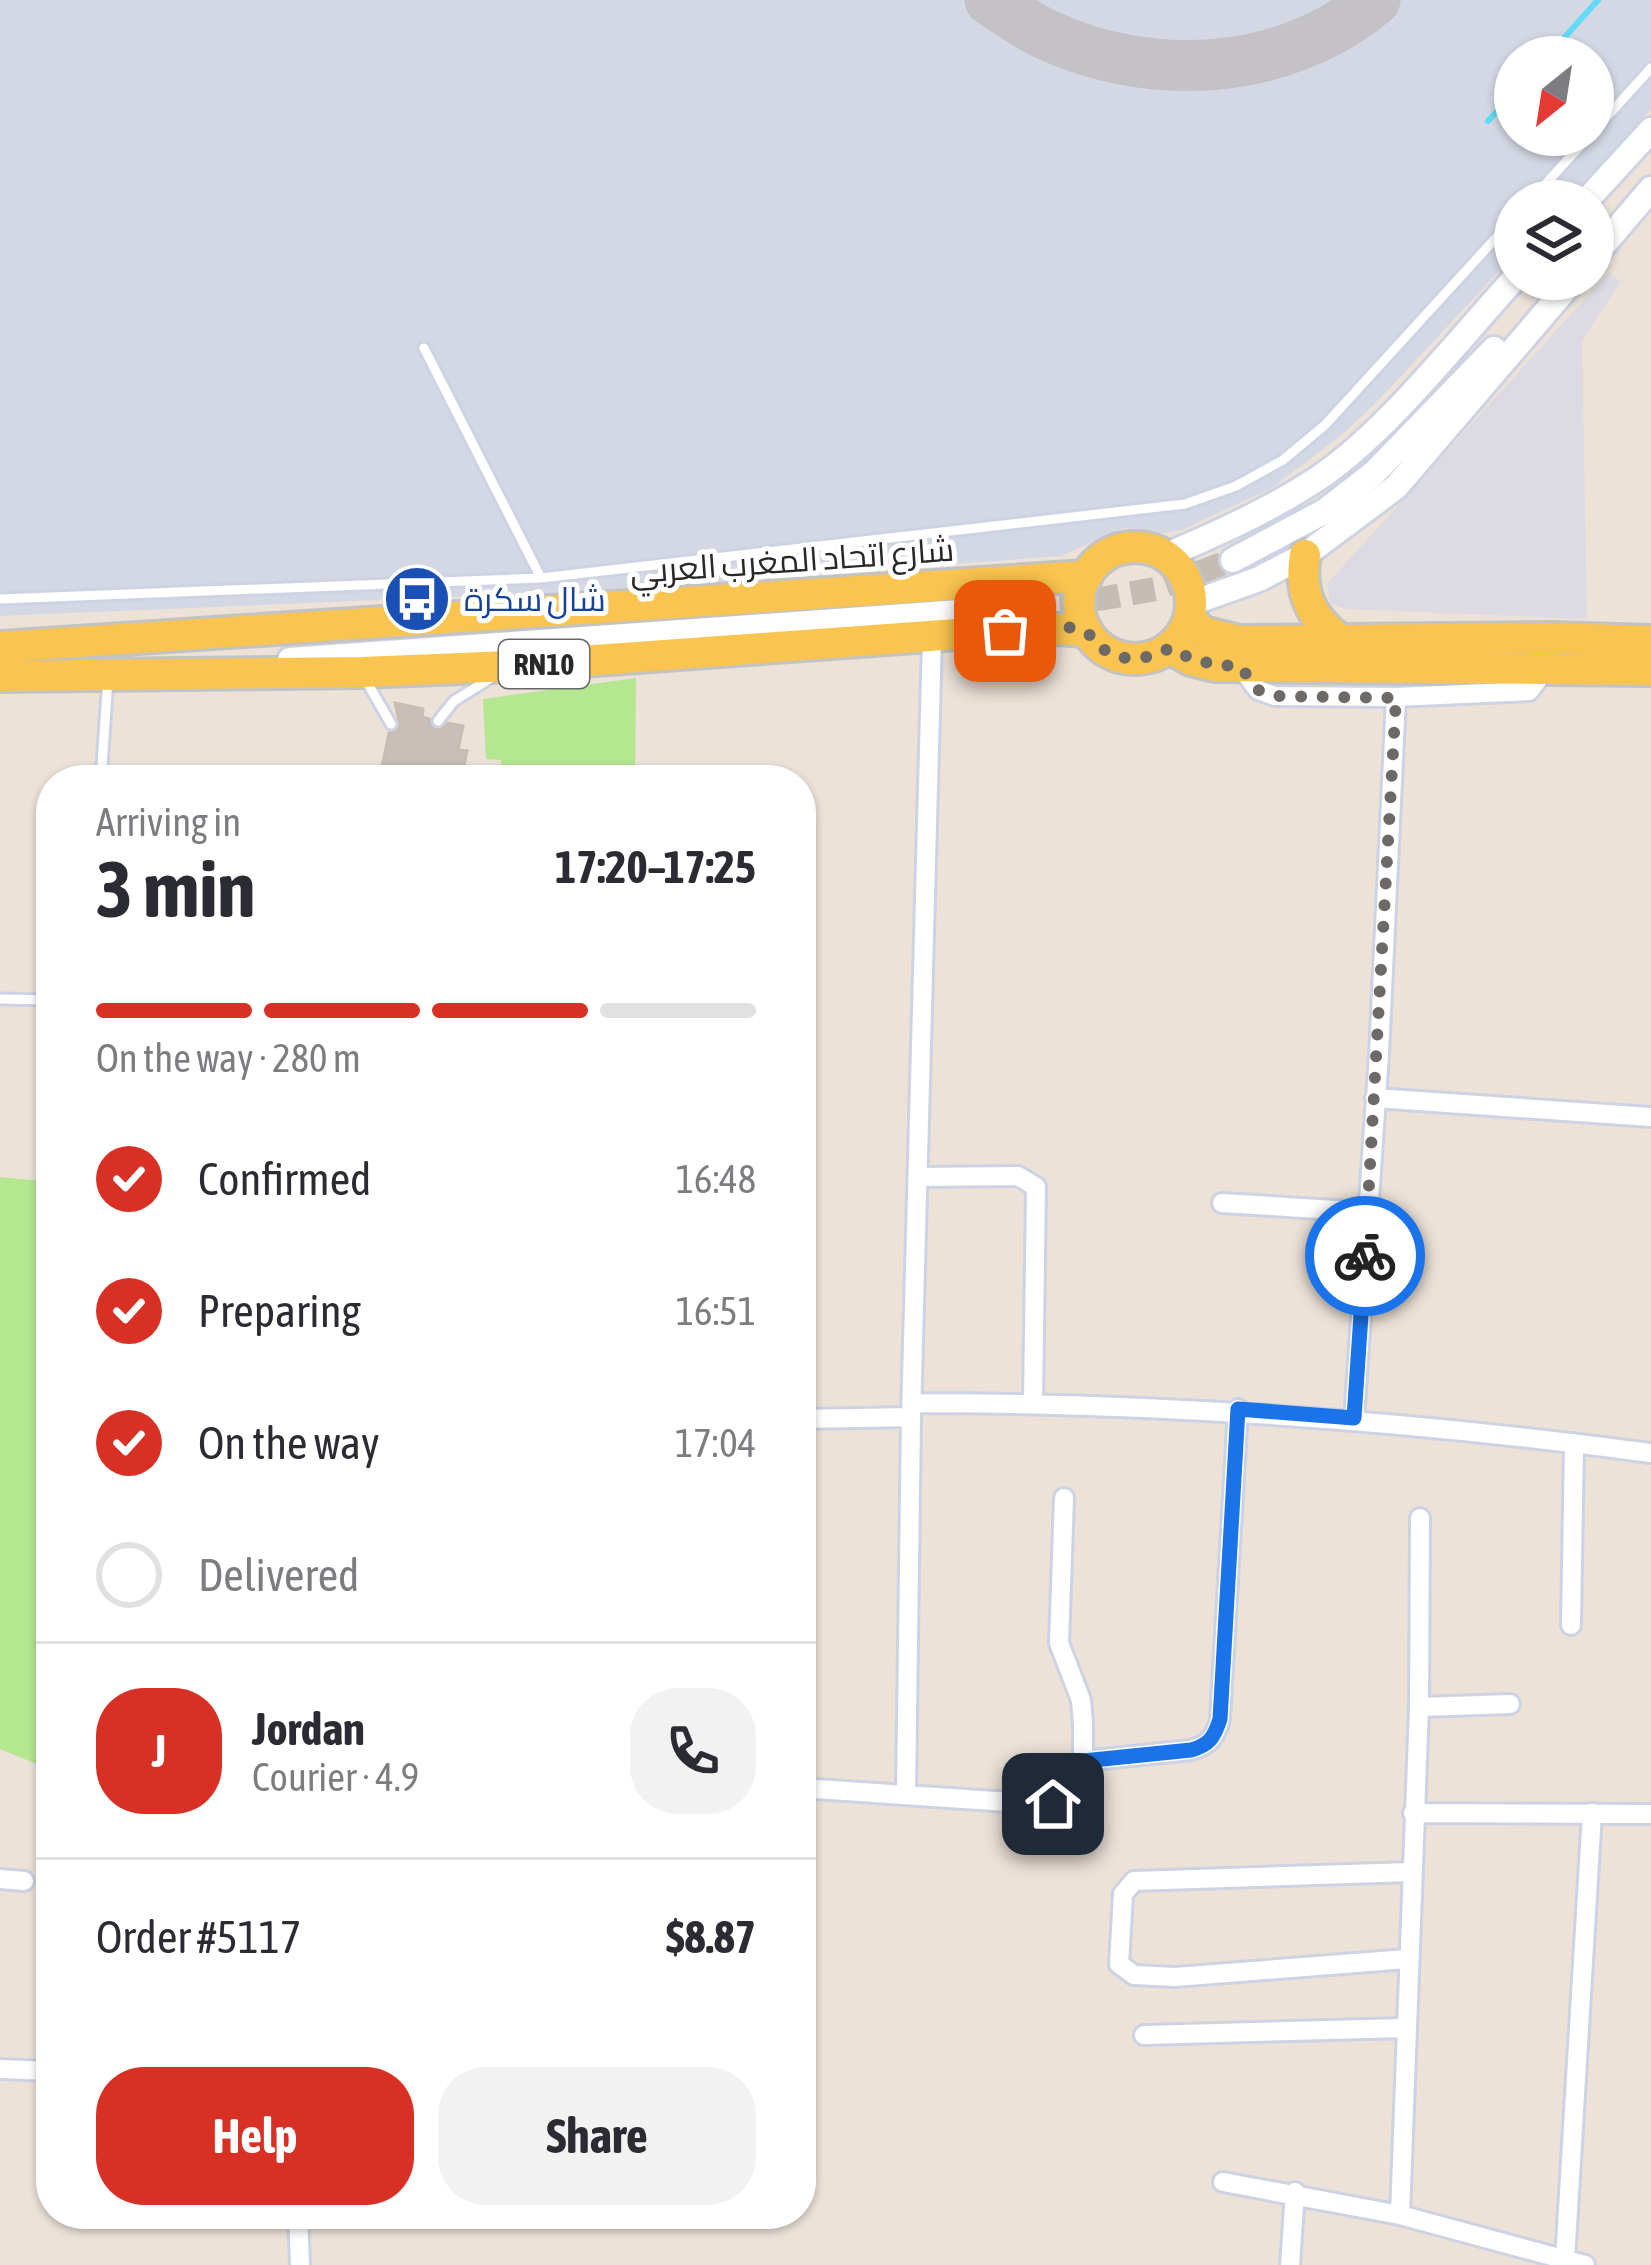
<!DOCTYPE html>
<meta charset="utf-8">
<style>
body{margin:0;font-family:"Asap Condensed",Cairo,sans-serif;background:#f2f2f3;color:#2b2b33;height:100vh;display:flex;flex-direction:column;font-size:45px;white-space:nowrap}
*{box-sizing:border-box;margin:0}
p{font-size:39px;color:#7c7c81}
.icon{flex:none;width:66px;height:66px;fill:none;stroke:currentColor;stroke-width:2;stroke-linecap:round;stroke-linejoin:round}
.map{position:relative;flex:1;overflow:hidden}
.side{position:absolute;left:36px;top:765px;width:780px;height:1464px;display:flex;flex-direction:column;background:#fff;border-radius:48px;box-shadow:0 3px 9px #0004}
.side>*{flex:none}
.needle{width:78px;rotate:210deg}
.buttons{position:absolute;left:1494px;top:36px;display:grid;gap:24px}
.buttons a{display:grid;place-items:center;width:120px;height:120px;border-radius:50%;background:#fff;box-shadow:0 3px 9px #0004;font-size:60px}
.pin{position:absolute;display:grid;place-items:center;width:102px;height:102px;color:#fff;margin:-51px;border-radius:24px;box-shadow:0 6px 18px #0006}
.courier{position:absolute;display:grid;place-items:center;width:120px;height:120px;margin:-60px;border:9px solid #1a73e8;border-radius:50%;background:#fff;color:#222;box-shadow:0 3px 15px #0007}
.head em{font-style:normal;font-weight:700}
.head div{display:flex;flex-direction:column-reverse}
.head{display:flex;align-items:center;justify-content:space-between;height:204px;padding:0 60px}
h1{font-size:78px;font-weight:700;line-height:90px}
.bar{display:grid;grid-template-columns:repeat(4,1fr);gap:18px 12px;align-content:center;height:144px;padding:0 60px}
.bar i{height:15px;border-radius:9px;background:#e1e1e2}
.bar .current{background:#d93025}
.bar p{grid-column:span 4}
.line{display:flex;align-items:center;gap:30px;padding:0 60px;border-top:3px solid #e1e1e2}
.line div{flex:1}
.round{display:grid;place-items:center;flex:none;width:126px;height:126px;border-radius:48px;background:#f2f2f3}
ol{padding:0 60px;list-style:none}
li{display:flex;align-items:center;gap:36px;height:132px}
li p{margin-inline-start:auto}
li .icon{padding:12px;border-radius:50%;background:#d93025;color:#fff;stroke-width:4}
li:last-child{color:#7c7c81}
li i{width:66px;height:66px;border:6px solid #e1e1e2;border-radius:50%}
.cta{display:flex;gap:24px;margin-top:auto;padding:24px 60px}
.cta a{flex:1;height:138px;border-radius:48px;background:#d93025;color:#fff;font-size:48px;font-weight:700;line-height:138px;text-align:center}
.cta a+a{background:#f2f2f3;color:#2b2b33}
.map>svg:first-child{display:block}
.industrial{fill:#dcdae3}
.airport{fill:#d4d8e4;fill-rule:evenodd}
.green{fill:#b5e790}
.lines{fill:none;stroke-linecap:round;stroke-linejoin:round}
.stream{stroke:#63dbf6;stroke-width:6}
.taxiway{stroke:#c4c2c6;stroke-width:51}
.building{fill:#c7bfb8;stroke:#c7beb2;stroke-width:3}
.tertiary-tunnel{stroke:#c5bdb5;stroke-width:24;stroke-dasharray:24 12;stroke-linecap:butt}
.service-casing{stroke:#cdd3e2;stroke-width:15}
.minor-casing{stroke:#cdd3e2;stroke-width:24}
.tertiary-casing{stroke:#cdd3e2;stroke-width:30}
.primary-casing{stroke:#c3c3c3;stroke-width:36}
.service{stroke:#fff;stroke-width:9}
.minor{stroke:#fff;stroke-width:18}
.tertiary{stroke:#fff;stroke-width:24}
.primary{stroke:#f9c44f;stroke-width:30}
.done{stroke:#6d6966;stroke-width:12;stroke-dasharray:0 21.6}
.route{stroke:#1a73e8;stroke-width:15}
.labels{text-anchor:middle;dominant-baseline:central;stroke-width:10;stroke-linejoin:round;paint-order:stroke}
.shield{fill:#fff;stroke:#686868;stroke-width:3}
.shield-label{font-size:30px;font-weight:bold;fill:#282828}
.street-label{font-size:33px;fill:#282828;stroke:#fff}
.transit-label{font-size:33px;fill:#164399;stroke:#fff;text-anchor:start}
</style>
<div class="map">
<svg width="1651" height="2265" viewBox="0 0 1651 2265">
<rect width="100%" height="100%" fill="#ece2d8"/>
<path class="industrial" d="M1609 272 1621 282 1582 340 1587 619 1348 609 1331 604 1327 584Z"/>
<path class="airport" d="M0 0H1651V109L1565 201H1515V254L1376 403 1338 438 1272 488 1184 529 1165 533 1124 528 1061 556 596 591 0 616ZM1515 57H1593V135H1515Z"/>
<path class="green" d="M636 678 635 780H501V760L486 759 483 699Z
M0 1177 51 1182V1770L0 1749Z"/>
<g class="lines">
<path class="stream" d="M1547 57 1598 0
M1488 121 1515 92"/>
<path class="taxiway" d="M990 0C1008 12 1026 25 1045 34 1151 84 1285 76 1375 0"/>
</g>
<path class="building" d="M395 703 423 709 422 717 429 719 436 730 448 723 463 726 458 750 467 751 461 780H428L429 777 382 767 389 733 400 725Z"/>
<g class="lines">
<path class="tertiary-tunnel" d="M988 610 1105 598 1155 589 1233 560"/>
<g class="service-casing">
<path id="service" d="M1593 132 1651 68
M1530 201 1590 135
M424 348 541 578
M0 599 541 578 1185 504 1236 486 1283 460 1325 425 1515 217
M364 677 391 724
M438 721 454 701 494 676
M101 780 108 678
M0 999 51 1000
M51 1003 44 1071 51 1078"/>
</g>
<g class="minor-casing">
<path id="minor" d="M1240 666 1258 690 1275 696 1396 697 1529 691 1546 669
M1375 1098 1651 1117
M919 1177 1018 1176 1036 1187 1033 1403
M1222 1203 1367 1212
M912 1403C1162 1403 1403 1420 1651 1453
M801 1419 911 1417
M1354 1419 1379 1054 1396 697
M1571 1625 1574 1443
M1419 1707 1510 1704
M1083 1761 1191 1750C1209 1745 1215 1738 1220 1719L1238 1409
M801 1788 1053 1805 1071 1798 1083 1761V1724L1081 1700 1059 1643 1064 1498
M906 1794 911 1417 932 638
M1413 1813 1651 1814
M0 1879 24 1881
M1407 1959 1175 1977 1134 1975 1119 1964 1123 1894 1134 1881 1411 1872
M1144 2035 1405 2028
M0 2069 51 2071
M1223 2182 1400 2215 1585 2265
M298 2214 300 2265
M1400 2215 1419 1707 1420 1518
M299 2217 426 2214
M1565 2260 1592 1813
M1290 2265 1295 2192"/>
</g>
<g class="tertiary-casing">
<path id="tertiary" d="M1586 201 1651 130
M1593 257 1651 189
M1165 556C1216 534 1266 512 1314 481 1383 437 1458 340 1515 278
M1233 560 1325 511 1374 473 1494 349
M1192 603 1259 579 1305 555 1396 487 1574 279
M290 660 988 610"/>
</g>
<g class="primary-casing">
<path id="primary" d="M1079 603a56 56 0 1 1 112 0a56 56 0 1 1-112 0Z
M1305 555C1299 590 1309 616 1338 638
M1190 619 1203 632 1239 641 1550 638 1651 641
M0 647 1087 576
M1170 648 1191 660 1215 666 1651 670
M0 676 362 672 512 666 1041 628 1087 631"/>
</g>
<use href="#service" class="service"/>
<use href="#minor" class="minor"/>
<use href="#tertiary" class="tertiary"/>
<use href="#primary" class="primary"/>
</g>
<g class="lines">
<path class="done" d="M1005 631C1028 629 1061 622 1083 631 1092 634 1090 638 1097 644 1118 664 1146 661 1170 648 1193 661 1213 666 1240 666L1258 690 1275 696 1396 698 1365 1256"/>
<path class="route" d="M1053 1804 1071 1798 1083 1761 1191 1750C1209 1745 1214 1738 1220 1719L1238 1409 1354 1418 1365 1256"/>
</g>
<defs>
<g id="bus-disc" transform="scale(3.45)"><circle r="9.5" fill="#1a4fb4" stroke="#fff"/><path d="M-5-6H5V4H4V6H2V4H-2V6H-4V4H-5ZM-3.5-4V0h7V-4ZM-3.5 1.2v1.5H-2V1.2ZM2 1.2v1.5H3.5V1.2Z" fill="#fff"/></g>
</defs>
<g fill-rule="evenodd">
<use href="#bus-disc" x="417" y="599"/>
</g>
<g class="labels">
<rect class="shield" x="499" y="640" width="90" height="48" rx="9"/>
<g class="shield-label">
<text x="544" y="664">RN10</text>
</g>
<g class="street-label">
<text transform="translate(792 560) rotate(-4)">شارع اتحاد المغرب العربي</text>
</g>
<g class="transit-label">
<text x="464" y="599">شال سكرة</text>
</g>
</g>
</svg>
<div class="buttons">
<a><svg class="needle" viewBox="-14 -14 28 28"><path d="M0-13l5 13h-10z" fill="#e53935"/><path d="M0 13l5-13h-10z" fill="#7c7c81"/></svg></a>
<a><svg class="icon" aria-label="layers" viewBox="0 0 24 24"><path d="M12 4l9 5-9 5-9-5zM3 14l9 5 9-5"/></svg></a>
</div>
<div class="pin" style="left:1005px;top:631px;background:#ea580c"><svg class="icon" aria-label="bag" viewBox="0 0 24 24"><path d="M5 8h14l-1 12H6zM9 8a3 3 0 0 1 6 0"/></svg></div>
<div class="pin" style="left:1053px;top:1804px;background:#1f2937"><svg class="icon" aria-label="home" viewBox="0 0 24 24"><path d="M3 11l9-7 9 7M6 9v11h12V9"/></svg></div>
<div class="courier" style="left:1365px;top:1256px"><svg class="icon" aria-label="bike" viewBox="0 0 24 24"><circle cx="6" cy="16" r="4"/><circle cx="18" cy="16" r="4"/><path d="M6 16l4-8h5l3 8M10 8l3 8H6M13 5h3"/></svg></div>
<section class="side">
<div class="head"><div><h1>3 min</h1><p>Arriving in</p></div><em>17:20–17:25</em></div>
<div class="bar"><i class="current"></i><i class="current"></i><i class="current"></i><i></i><p>On the way · 280 m</p></div>
<ol>
<li><svg class="icon" aria-label="check" viewBox="0 0 24 24"><path d="M5 12l5 5 9-10"/></svg>Confirmed<p>16:48</p></li>
<li><svg class="icon" aria-label="check" viewBox="0 0 24 24"><path d="M5 12l5 5 9-10"/></svg>Preparing<p>16:51</p></li>
<li><svg class="icon" aria-label="check" viewBox="0 0 24 24"><path d="M5 12l5 5 9-10"/></svg>On the way<p>17:04</p></li>
<li><i></i>Delivered</li>
</ol>
<div class="line" style="height:216px"><b class="round" style="background:#d93025;color:#fff">J</b><div><b>Jordan</b><p>Courier · 4.9</p></div><a class="round"><svg class="icon" aria-label="phone" viewBox="0 0 24 24"><path d="M5 4h4l2 5-3 2q2 4 5 5l2-3 5 2v4C11 20 4 13 5 4z"/></svg></a></div>
<div class="line" style="height:156px"><div>Order #5117</div><b>$8.87</b></div>
<div class="cta"><a>Help</a><a>Share</a></div>
</section>
</div>
